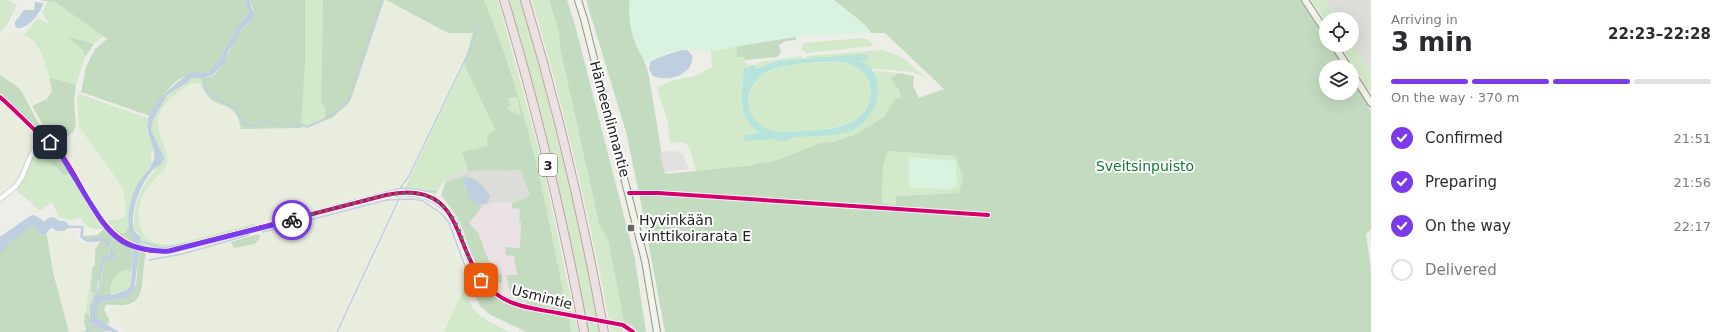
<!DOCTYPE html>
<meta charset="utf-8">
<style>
body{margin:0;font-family:"DejaVu Sans",sans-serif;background:#f2f2f3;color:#2b2b33;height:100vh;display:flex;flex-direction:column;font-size:15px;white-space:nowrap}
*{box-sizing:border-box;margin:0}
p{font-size:13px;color:#7c7c81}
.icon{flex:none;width:22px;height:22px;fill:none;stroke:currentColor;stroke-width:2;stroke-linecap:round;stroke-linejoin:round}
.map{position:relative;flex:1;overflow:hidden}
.panel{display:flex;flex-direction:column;background:#fff;width:360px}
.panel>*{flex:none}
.fabs{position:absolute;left:1319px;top:12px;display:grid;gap:8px}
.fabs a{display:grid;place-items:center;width:40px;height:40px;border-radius:50%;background:#fff;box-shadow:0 4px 16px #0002;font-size:20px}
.pin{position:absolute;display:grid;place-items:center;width:34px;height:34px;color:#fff;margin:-17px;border-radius:8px;box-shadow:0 2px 6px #0006}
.courier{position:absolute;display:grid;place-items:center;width:40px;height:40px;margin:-20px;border:3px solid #7c3aed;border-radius:50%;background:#fff;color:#222;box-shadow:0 1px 5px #0007}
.summary em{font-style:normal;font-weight:700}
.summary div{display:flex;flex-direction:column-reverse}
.summary{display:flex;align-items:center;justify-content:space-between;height:68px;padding:0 20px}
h1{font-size:26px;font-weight:700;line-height:30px}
.bar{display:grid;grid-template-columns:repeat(4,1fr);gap:6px 4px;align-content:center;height:48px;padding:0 20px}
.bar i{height:5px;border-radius:3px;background:#e1e1e2}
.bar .current{background:#7c3aed}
.bar p{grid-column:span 4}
ol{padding:0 20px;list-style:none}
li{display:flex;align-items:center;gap:12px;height:44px}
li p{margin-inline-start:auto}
li .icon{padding:4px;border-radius:50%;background:#7c3aed;color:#fff;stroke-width:4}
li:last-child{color:#7c7c81}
li i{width:22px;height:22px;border:2px solid #e1e1e2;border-radius:50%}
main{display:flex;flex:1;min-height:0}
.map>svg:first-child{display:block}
.residential{fill:#ddddda}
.industrial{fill:#ebe2e5}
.farmland{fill:#e9eddd}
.grass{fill:#d2eac9}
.forest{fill:#c3dcc0;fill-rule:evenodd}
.park{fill:#d8f3df}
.pitch{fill:#b6e3db;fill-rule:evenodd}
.parking{fill:#e0e0de}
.water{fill:#bed0df}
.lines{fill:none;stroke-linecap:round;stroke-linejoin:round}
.stream{stroke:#bed0df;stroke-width:1.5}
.river{stroke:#bed0df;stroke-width:10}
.street-casing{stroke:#c5c5c3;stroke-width:6}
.secondary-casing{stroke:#909882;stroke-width:8}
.highway-casing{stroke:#c1a2a3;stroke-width:10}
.street{stroke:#fcfcfc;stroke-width:4.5}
.secondary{stroke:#f1f3ec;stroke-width:6}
.highway{stroke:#ebe1e0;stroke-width:8}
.street-bridge-casing{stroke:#c5c5c3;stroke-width:6;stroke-linecap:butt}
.street-bridge{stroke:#fcfcfc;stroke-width:4.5}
.cycleway-casing{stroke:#fff;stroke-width:6}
.cycleway{stroke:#d6006c;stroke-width:4}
.done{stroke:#686866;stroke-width:4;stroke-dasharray:0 7.2}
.route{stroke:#7c3aed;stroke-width:5}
.poi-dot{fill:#686866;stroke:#fff;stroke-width:1.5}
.labels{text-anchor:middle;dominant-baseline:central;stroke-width:4;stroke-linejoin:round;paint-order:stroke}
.shield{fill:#fff;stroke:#636363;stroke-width:1}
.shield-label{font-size:13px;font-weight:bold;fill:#202020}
.street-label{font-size:14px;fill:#202020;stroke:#fff}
.park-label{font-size:14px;fill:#127a35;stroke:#fff}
.poi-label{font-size:14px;fill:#202020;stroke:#fff;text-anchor:start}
</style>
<main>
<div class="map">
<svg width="1371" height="332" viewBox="0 0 1371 332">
<rect width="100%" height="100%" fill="#eeeee9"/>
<path class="residential" d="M1325 0H1371V77L1352 45V19H1336Z
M521 169 523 179 531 194 524 199 512 203H493L482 207H457L444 180 468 171Z"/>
<path class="industrial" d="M524 199 523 301 498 292 478 272 470 256 457 207H482L493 203H512Z"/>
<path class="farmland" d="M385 0 431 25 444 28 475 31 474 39 463 62 410 171 401 186 176 244 157 243 145 237 139 221 140 204 143 194 151 183 167 165 157 123 161 111 172 97 194 82 198 83 205 94 213 101 231 109 237 115 241 129 245 130 350 102Z
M0 32 24 34 30 39 44 58 52 91 47 99 32 106 28 103 18 87 0 75Z
M0 100 29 127 36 136 17 178 12 186 0 194Z
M79 127 105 162 123 190 126 207 125 216 120 219 105 221 60 150 61 147 77 136Z
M409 200 429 205 443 218 449 227 466 277V283L444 332H339L400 204 403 201Z
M394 201 395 204 392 211 334 332H128L108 315V312L112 308 127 307 138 301 144 289 145 267 148 261 168 258 228 242H231L234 248 258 240 260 235 264 233 381 203Z
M54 231H66L75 234 82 242 91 244 98 242 85 315 84 323 87 332H69L53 272 47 236Z"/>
<path class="grass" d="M0 0H8L17 5 6 27 0 32Z
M305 0H323L321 102 326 111 324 121 308 128H301L305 64Z
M484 0H498L542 162 578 332H571C549 219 529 107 484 0Z
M509 0H521C551 110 580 220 600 332H587L557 180 537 101Z
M532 0H549L559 33 560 48 599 224 608 240 624 322 620 321 619 326 623 328V332H611C591 220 564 109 532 0Z
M1311 0H1326L1339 19H1326V22Z
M48 1 55 2 104 36 94 44 68 36 83 50 85 57 76 85 49 77C46 62 38 39 22 34L26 32 38 18 49 24 42 12Z
M863 38 867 39 873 44 872 46 807 53 801 49 803 43Z
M1352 41 1371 73V94L1340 45H1352Z
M736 46 737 57H745V64L751 65V68H744C742 94 735 116 760 133L744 135V141C754 140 764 138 773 139 781 139 787 143 794 137 825 134 868 138 877 99 879 91 878 80 873 73L876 71 898 73 891 79 899 90 901 99H894L885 116 854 135 832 142 820 143 777 160 747 166 696 172 690 148 684 142 670 143 668 123 657 87 674 80 695 76 712 67 711 51Z
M883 50 902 57 927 79 913 72 869 68 860 60 805 58 806 56Z
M801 56 802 59 777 61 754 69 755 65 760 62Z
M837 62C850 62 861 66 868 78 878 95 864 118 847 124 836 129 787 134 775 132 767 130 759 126 754 120 748 112 747 104 750 94 760 59 808 64 837 62Z
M464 64 495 131 489 146 462 152 468 171 444 180 435 197 417 191 404 190Z
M191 78H202L203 83 210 95 209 98 199 83C191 82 183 88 177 93 153 112 155 123 165 149 167 153 168 159 167 164 165 170 158 176 154 180 141 194 134 213 142 231 148 245 163 245 176 244L256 223 255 227C223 236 185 249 151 249L152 247 147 246 145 247 140 245 139 234 134 230C133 194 145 185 164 157L151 130 153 120 168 94 187 83Z
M79 94 148 118 147 131 154 149 151 155 152 164 137 184 132 199 129 227 124 233C116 234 110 226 105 221L120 219 125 216 126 207 123 189 105 162 79 127 77 99Z
M517 97 522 116 507 109 510 105 508 98Z
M39 147 40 157 59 169 62 174 71 175 95 217 105 228C92 231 88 229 80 218L70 220 59 217 52 202 40 211 16 190C25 176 30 160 39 147Z
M888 151 955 156 963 176 959 193 896 196V205L882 203 883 166Z
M123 270H127L131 272V284L127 290 111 295C108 283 115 277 123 270Z
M92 272 91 292 95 294C95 300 90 307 89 313L85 315Z
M466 283C465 313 487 320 510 332H444Z"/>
<path class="forest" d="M39 0H244L249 11 245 19 240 22 220 57C215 63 213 68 207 73 203 74 200 73 197 73 174 75 161 98 150 116L81 92 86 67 95 49 107 39 55 2Z
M249 0H305V64L301 128 241 129C240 125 239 118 236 114 230 105 217 105 209 98L210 95C205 91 203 85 202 78 206 77 211 77 214 75 230 59 233 33 253 20V8Z
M323 0H384L350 102 332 118 324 121 326 111 321 102Z
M386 0H484C527 102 546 204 567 311 555 309 518 304 511 293 508 288 508 281 506 275H517L514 256 506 255 505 247 520 248 521 222H519L520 209 512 208V203L524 199 530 194 523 179 521 170 468 171 462 152 488 146 487 135 495 130 464 64 473 33H448ZM517 97 521 116 507 109 510 105 508 98Z
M549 0H567L574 21 635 259 646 332H638L632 326 624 322 608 240 599 224 560 48 559 33Z
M586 0H630C626 33 642 47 649 76L665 174 747 166 777 160 820 143 832 142 854 135 877 121 885 116 894 99H901L899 90 891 79 898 73 914 76 913 86 919 98 944 89 885 33H871L865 25 834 0H1300L1326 39V45H1330L1344 67H1326V93H1352V80L1371 111V230L1366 234 1371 269V332H665L641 203 626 132ZM888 151 955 156 963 176 959 193 896 196V205L882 203 883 166Z
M67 36 94 44 85 57 83 50Z
M796 37V40L786 41 779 45 781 53 777 57 745 60 744 57H737L736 46Z
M0 75 18 87 22 92 43 132 42 133 0 95Z
M49 77 76 85 74 100 76 126 73 132 57 144C46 133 40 119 32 106L47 99 52 91Z
M46 141C58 148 64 164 71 175L62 174 59 169 40 157 39 147 42 142Z
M470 174 463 180V185L478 205 482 207 469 223C472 226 476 230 478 233 485 247 487 267 502 275V282L496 284C472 272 470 243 459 221 454 211 447 204 441 195L445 183Z
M32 222 36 224 39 230 42 232 46 230 53 272 69 332H0V252H2L7 240Z
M129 227 134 241 133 243 127 241 113 228 121 233H124Z
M105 228 117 240 133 247 131 272 127 270H123C115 277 108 283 111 295H97C103 284 100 273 105 261L108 259H115L116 258 111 244 102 237 92 240 84 238 83 236 97 235Z
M259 234 260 235 259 240 254 244 234 248 231 242Z
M100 241C108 241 110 246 110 254L103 258C99 270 100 282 95 294L91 292 92 268 95 265V250Z
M139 249 145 251 146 255C140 271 149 302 125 305 118 306 113 304 106 305L104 310 109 319V323L106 325 97 318V307L101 302 126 298 136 285Z
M479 285 482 286 504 302 524 309 569 317 571 332H526L489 314 480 306 475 295 476 287Z
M89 313C90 326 96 327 107 332H87L84 323 85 315Z"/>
<path class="park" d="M630 0H834L865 25 871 33 799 36 711 51 681 49 654 57 646 63C633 44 627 23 630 0Z
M909 157 956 161 957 187 948 189 909 188Z"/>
<path class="pitch" d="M867 54 868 60 860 61C864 63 871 67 872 69 886 93 874 123 847 132 831 137 811 136 794 137 789 141 782 143 775 139L744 141V135L760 133C735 115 742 95 744 68H750L751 65H755V69L777 61ZM843 62C879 69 880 110 848 124 831 131 803 131 785 132 748 134 735 93 765 73 779 63 825 61 843 62Z"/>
<path class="parking" d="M675 151 683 155 689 169 664 172 660 152Z"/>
<path class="water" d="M244 0H249L254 14 253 20 247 24 240 32 237 40 229 50 225 62 213 75 202 78H191L187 83 168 94 153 120 151 130 164 157C164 165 158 165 153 170 141 182 129 213 134 230 135 233 138 234 140 237V245L133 243C133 238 131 234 129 228 127 216 131 195 138 183 143 175 152 168 154 158 156 149 149 139 148 131 142 109 176 83 191 72L207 73C213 68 215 63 220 57L240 22 245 19 249 11Z
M35 2 43 3C42 12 27 30 17 28L15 26V22L24 10H34Z
M681 50H687L692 55C695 74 668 83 653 76L649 69 650 62C655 58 673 53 681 50Z
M468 177C477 179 486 188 490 196L488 203 478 205 472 200 463 182 464 179Z
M52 221 58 225 84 226 83 236 87 239 102 237 109 240 116 257 115 259H108L105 261C100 272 102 284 97 295H113L127 290 131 284 133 247 139 249 134 292 126 298 101 302 97 307V318L119 332C108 332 97 330 90 321V306L99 285V272L103 257 110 254V247L103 241C94 241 87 245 80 237L81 228H58Z"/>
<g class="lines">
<path class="stream" d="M202 77 206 92 224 103 236 108 243 123 254 126 264 120 286 126 304 125 307 127 333 115 349 100 383 0
M401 187 409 176 474 41 478 27
M261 225 401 188 436 192
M263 232 387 200 413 199 423 201 442 214 449 223 469 277
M207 239 254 226
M139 241 163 248 200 241
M149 260 182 254 249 235
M84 332 97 326
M337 332 399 199"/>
<path class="river" d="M0 248 4 240 33 220 38 223 41 229H44V227L52 222 58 226H63"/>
<g class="street-casing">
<path id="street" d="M0 97C13 108 25 121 38 133 44 138 52 142 57 148 90 190 100 256 169 251L386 195C417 189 446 198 458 229 466 248 470 269 484 284 502 302 524 306 548 311
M629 193H658L988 215
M0 199 16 186 22 177 31 155 43 137
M623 325 633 332"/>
</g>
<g class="secondary-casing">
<path id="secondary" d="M578 0 584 19 645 261 657 332
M1305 0 1326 32
M1334 45 1348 67
M1352 73 1371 103"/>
</g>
<g class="highway-casing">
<path id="highway" d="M504 0C537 109 563 220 584 332
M525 0C558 109 584 220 604 332"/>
</g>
<use href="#street" class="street"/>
<use href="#secondary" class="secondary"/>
<use href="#highway" class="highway"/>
<g class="street-bridge-casing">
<path id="street-bridge" d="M548 311 623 325"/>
</g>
<use href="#street-bridge" class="street-bridge"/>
<g class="cycleway-casing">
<path id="cycleway" d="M0 97C13 108 25 121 38 133 44 138 52 142 57 148 90 190 100 256 169 251L386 195C471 177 449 259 495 293 512 307 537 309 558 313 580 317 602 321 623 325L633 332
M629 193H658L988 215"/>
</g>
<use href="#cycleway" class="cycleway"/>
</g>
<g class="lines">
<path class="done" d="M292 220C311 214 331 209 351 204 385 195 431 179 453 219 465 238 466 262 481 280"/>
<path class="route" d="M50 142 57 148C67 165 77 181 87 198 96 212 105 229 119 239 130 248 154 252 169 251L292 220"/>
</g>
<rect class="poi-dot" x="627" y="224" width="8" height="8" rx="2"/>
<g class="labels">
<rect class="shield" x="539" y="154" width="18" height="22" rx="3"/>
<g class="shield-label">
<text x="548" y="165">3</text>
</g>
<g class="street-label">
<text transform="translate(610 119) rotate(75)">Hämeenlinnantie</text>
<text transform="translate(542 297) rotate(14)">Usmintie</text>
</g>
<g class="park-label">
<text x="1145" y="166">Sveitsinpuisto</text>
</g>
<g class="poi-label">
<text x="639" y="220">Hyvinkään<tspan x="639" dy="16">vinttikoirarata E</tspan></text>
</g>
</g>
</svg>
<div class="fabs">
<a><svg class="icon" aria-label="locate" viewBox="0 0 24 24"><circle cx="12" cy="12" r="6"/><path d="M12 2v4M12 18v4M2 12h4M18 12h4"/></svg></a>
<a><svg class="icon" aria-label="layers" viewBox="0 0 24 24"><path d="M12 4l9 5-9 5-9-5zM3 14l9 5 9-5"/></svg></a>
</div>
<div class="pin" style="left:481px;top:280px;background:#ea580c"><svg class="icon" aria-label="bag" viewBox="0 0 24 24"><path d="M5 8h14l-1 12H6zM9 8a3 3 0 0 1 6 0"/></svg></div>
<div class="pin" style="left:50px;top:142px;background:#1f2937"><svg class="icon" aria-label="home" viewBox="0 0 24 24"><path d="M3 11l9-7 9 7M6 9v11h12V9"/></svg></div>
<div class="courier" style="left:292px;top:220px"><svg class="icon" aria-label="bike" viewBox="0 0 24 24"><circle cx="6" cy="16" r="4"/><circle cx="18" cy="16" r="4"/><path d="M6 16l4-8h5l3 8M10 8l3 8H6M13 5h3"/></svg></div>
</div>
<section class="panel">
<div class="summary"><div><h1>3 min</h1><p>Arriving in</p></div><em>22:23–22:28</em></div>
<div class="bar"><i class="current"></i><i class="current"></i><i class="current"></i><i></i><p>On the way · 370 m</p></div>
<ol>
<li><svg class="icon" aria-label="check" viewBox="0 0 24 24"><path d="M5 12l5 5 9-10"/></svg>Confirmed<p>21:51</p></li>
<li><svg class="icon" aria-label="check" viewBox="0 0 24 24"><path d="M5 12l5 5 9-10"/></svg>Preparing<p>21:56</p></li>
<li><svg class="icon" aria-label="check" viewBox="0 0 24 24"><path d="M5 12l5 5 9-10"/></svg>On the way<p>22:17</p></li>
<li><i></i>Delivered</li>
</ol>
</section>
</main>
